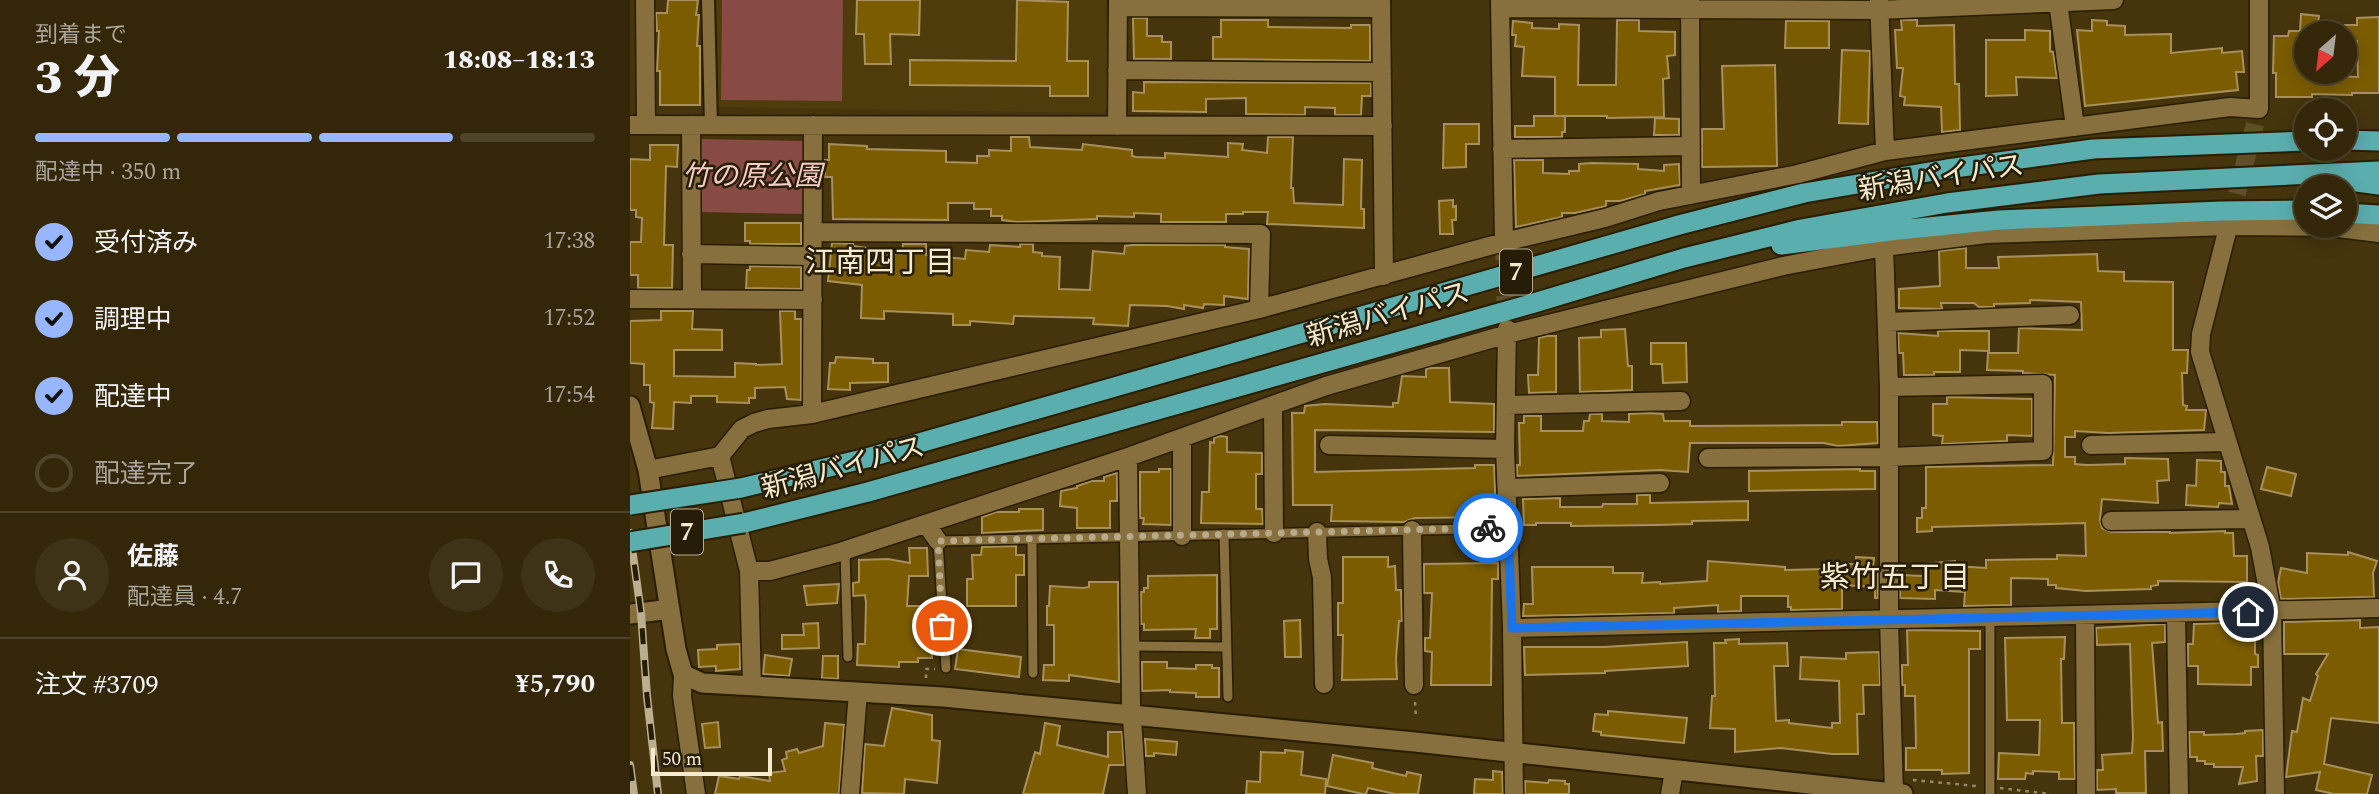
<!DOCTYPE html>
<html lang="ja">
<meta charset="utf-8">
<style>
body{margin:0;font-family:Spectral,"Noto Sans JP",serif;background:#3f3317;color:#f1f3f6;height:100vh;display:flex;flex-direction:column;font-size:26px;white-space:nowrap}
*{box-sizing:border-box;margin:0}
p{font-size:23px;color:#a9a59c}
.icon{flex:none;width:38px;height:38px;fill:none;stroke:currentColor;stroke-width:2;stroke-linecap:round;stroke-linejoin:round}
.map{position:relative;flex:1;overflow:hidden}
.panel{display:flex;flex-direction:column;background:#342709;width:630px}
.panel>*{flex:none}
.needle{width:46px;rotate:208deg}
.buttons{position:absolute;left:1664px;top:21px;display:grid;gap:14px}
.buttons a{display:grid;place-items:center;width:63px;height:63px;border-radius:50%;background:#342709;box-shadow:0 4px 18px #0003,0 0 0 2px #4e442a;font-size:35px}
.scale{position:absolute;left:21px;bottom:18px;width:121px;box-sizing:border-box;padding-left:7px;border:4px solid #f5e9ce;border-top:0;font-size:19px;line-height:24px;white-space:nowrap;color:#f5e9ce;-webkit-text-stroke:5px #261d08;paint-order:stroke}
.pin{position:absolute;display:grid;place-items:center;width:60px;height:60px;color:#fff;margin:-30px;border:4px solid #fff;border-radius:50%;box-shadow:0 2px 7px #0007}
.courier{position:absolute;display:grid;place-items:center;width:70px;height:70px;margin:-35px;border:5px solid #1a73e8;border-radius:50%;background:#fff;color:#222;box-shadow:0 2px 9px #0007}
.headline em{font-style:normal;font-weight:800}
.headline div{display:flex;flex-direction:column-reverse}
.headline{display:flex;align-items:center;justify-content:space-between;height:119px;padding:0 35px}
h1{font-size:46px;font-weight:800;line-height:52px}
.bar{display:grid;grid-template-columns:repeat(4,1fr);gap:10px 7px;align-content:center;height:84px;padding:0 35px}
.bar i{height:9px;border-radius:5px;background:#4e442a}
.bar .on{background:#97b6fd}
.bar p{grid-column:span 4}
.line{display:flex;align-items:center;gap:18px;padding:0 35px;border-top:2px solid #4e442a}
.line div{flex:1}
.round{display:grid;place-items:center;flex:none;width:74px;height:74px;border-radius:37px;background:#3f3317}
ol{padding:0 35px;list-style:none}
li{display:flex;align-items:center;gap:21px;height:77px}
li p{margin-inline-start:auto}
li .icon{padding:7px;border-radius:50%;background:#97b6fd;color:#111;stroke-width:4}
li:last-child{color:#a9a59c}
li i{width:38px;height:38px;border:4px solid #4e442a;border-radius:50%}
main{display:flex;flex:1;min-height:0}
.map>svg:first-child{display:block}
.built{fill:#4f3c0c}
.green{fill:#884a45}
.building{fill:#7b5c01;stroke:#a8905d;stroke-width:2}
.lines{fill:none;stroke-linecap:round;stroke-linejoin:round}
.minor-tunnel{stroke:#5f4f29;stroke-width:18;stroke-dasharray:18 9;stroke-linecap:butt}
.service-casing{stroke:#281d02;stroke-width:12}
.pedestrian-casing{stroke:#281d02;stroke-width:16}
.minor-casing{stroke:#281d02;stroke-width:21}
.tertiary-casing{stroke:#281d02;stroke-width:23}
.trunk-casing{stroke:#281d02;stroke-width:23}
.path{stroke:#978967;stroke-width:2.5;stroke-dasharray:3.5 5;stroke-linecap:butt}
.service{stroke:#87703d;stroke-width:9}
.pedestrian{stroke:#87703d;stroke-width:12}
.minor{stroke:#87703d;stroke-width:18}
.tertiary{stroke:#87703d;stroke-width:19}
.trunk{stroke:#5baeae;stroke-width:19}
.rail-casing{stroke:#bcaf90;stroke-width:8}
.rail{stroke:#261d08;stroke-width:5;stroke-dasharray:16;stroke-linecap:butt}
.trunk-bridge-casing{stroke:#281d02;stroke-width:23;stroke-linecap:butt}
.trunk-bridge{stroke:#5baeae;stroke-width:19}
.done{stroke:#b7aa8a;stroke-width:7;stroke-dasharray:0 12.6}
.route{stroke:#1a73e8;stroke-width:9}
.labels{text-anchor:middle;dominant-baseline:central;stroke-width:5;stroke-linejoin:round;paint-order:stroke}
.shield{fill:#261d08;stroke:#b7ac93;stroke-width:2}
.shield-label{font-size:26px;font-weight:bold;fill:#f5e9ce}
.park-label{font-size:28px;font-style:italic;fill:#f8cbc6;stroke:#261d08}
.street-label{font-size:28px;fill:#f5e9ce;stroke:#261d08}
.neighbourhood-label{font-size:30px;fill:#f5e9ce;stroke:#261d08}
</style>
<main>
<section class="panel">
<div class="headline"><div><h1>3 分</h1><p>到着まで</p></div><em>18:08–18:13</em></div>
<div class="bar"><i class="on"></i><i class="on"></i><i class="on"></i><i></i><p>配達中 · 350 m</p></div>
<ol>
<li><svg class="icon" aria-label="check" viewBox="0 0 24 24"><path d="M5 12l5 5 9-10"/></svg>受付済み<p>17:38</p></li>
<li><svg class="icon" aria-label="check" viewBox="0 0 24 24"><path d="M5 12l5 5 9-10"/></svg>調理中<p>17:52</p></li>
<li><svg class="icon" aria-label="check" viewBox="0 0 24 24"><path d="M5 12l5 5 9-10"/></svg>配達中<p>17:54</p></li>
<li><i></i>配達完了</li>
</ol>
<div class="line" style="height:126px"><a class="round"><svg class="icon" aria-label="person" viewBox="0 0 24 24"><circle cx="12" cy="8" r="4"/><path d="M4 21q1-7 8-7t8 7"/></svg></a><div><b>佐藤</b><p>配達員 · 4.7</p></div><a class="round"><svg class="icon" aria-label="chat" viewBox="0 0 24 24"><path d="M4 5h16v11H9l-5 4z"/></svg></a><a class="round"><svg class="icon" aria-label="phone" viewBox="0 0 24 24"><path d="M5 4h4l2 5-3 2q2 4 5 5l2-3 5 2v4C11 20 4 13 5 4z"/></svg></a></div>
<div class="line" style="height:91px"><div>注文 #3709</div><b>¥5,790</b></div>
</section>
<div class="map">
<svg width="1749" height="794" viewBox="0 0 1749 794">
<rect width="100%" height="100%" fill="#45340c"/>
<path class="built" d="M82 0H476L478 107 474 113 84 107Z"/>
<path class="green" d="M92 0H213L212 101 91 100Z
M69 139 177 141 176 214 68 212Z"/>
<path class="building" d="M38 0H68L66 15H69L67 46H70V105H30V71H27L29 31H27L26 13H37Z
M227 0H290L289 35 260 34 261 64H235L234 34H226Z
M387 0 438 2 437 61H458V96H420V86L280 85V60L386 61Z
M1671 14 1689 16 1687 33H1676V72H1683V75L1728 77 1727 41H1715V25H1727V18L1749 17V93H1722V95L1682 94V97H1646V73H1643L1644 36H1658L1659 31H1670Z
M503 18H517V36H532V42H541V59H504Z
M591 20H638V27L721 28V25H740V61L583 59V37H591Z
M987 20H1009V31L1045 32V55L1037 56 1039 78 1033 79 1034 117 977 118V116H925V77L892 76 894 47 885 46 886 35H882L883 21 902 23V28L929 29V24L949 25 948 85H986Z
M1271 20H1287V26L1324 25 1325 84H1329L1330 130 1312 132 1311 107 1274 105 1275 97 1270 96 1273 68H1267L1265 30H1272Z
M1462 20 1477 21V25L1495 26V35L1541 34V53L1592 48V53L1612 51 1614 72H1606L1608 90 1455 106 1447 30 1462 31Z
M1156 21H1199V48H1155Z
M1395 30 1420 31V51L1423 52 1427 78 1386 77 1387 95 1356 96V40H1395Z
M1212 50 1240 51 1238 124 1209 123Z
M1145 65 1147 166 1072 167V129H1094L1092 66Z
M514 82 741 83V96H732L731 115H705V108L675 107V115L616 114V98L576 99V112L503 111V92L514 93Z
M904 116H935V132H932V137H885V126H904Z
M1025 118 1049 119V135H1024Z
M814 124H849V144H836V167L813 168Z
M381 137H399L400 147 452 150 453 144 502 150V156L506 157 535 158V153L598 157V143L613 144 612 150 637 153 638 137H663L661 188H663L664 203 713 205 714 159 732 160 731 209H734V228L637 224 638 212H613V214H596V222H531V214L504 213V217L467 216V219L387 222 372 220V216H361V209H344V203H318V220L203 219 202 177H195V160H199V144L237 146V149L316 151V162L347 163V156H359V150L381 151Z
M20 145H48L47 167 36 166 34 245H43L42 288H8V275H0V242H11L12 218 6 217V210H0V159L20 160Z
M884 160H913V173L939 174V171H949V164L962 163 1008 164V169L1034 171V165L1049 164 1050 185 1015 191V194L990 201H976V206L972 207 945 213H932V217L886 227Z
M823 200V207L826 206V220H822L823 234H810L809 201Z
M115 223H171V244H120V241H115Z
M202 243 223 244V246L245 249 244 254H272L273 244H296V255L335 259 336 250 359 252 360 245 390 247V244H403V252L412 253V256L430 257 429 289 460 290 463 251 494 254 495 246 502 245H595V247L619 249 618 299 594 296V305L574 304 573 308 554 305V309L537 306 500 305 498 326 463 324 464 318 384 316 383 324 340 321V325H323V314L254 311V319L231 318 232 285 198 281Z
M1336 248V268H1369L1368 257 1467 254 1468 271 1494 272V281L1543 282V350H1558L1557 373H1552L1553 405 1557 406 1556 410H1576L1574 430 1478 433 1445 431V437H1435V457H1445V464L1457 465 1495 464V458L1538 459 1539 480 1527 481 1528 503 1472 499 1470 520 1472 528 1481 532H1540V533L1595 531V533H1603L1604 556H1617V582L1528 581V585L1521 586V589L1456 591 1426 588V585H1418V579L1381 578V605L1334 606 1335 592 1305 590V599L1270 598V575L1293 576V564L1325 561V566L1356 568V560L1427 559V555L1456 556 1455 523 1302 527V531L1287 532V518H1292V508H1296V467L1423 465 1425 375 1393 373V371L1357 370 1358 353H1388L1389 328 1452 330 1451 302 1400 300V303L1364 304V307H1349L1344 303H1311L1312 309 1269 308V289L1310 286 1309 251Z
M120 266 171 267V289L116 288 117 270H120Z
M31 311H63L62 329 92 330V350H44V376L105 377V363L126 364V365L152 364 150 311H165V319H171V400L157 399 155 387 125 388V398H119V403L87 402V396H61V403L44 402 43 429 22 428 24 403 20 402V385H14V364L0 363V321L31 320Z
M995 329 998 366H1002V390L950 392 949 338 971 337V330Z
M1308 331H1359V351L1330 350V372H1304V375H1274L1273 353H1269L1268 333 1308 336Z
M917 336H926V392L899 393 898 375H908L909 338Z
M1021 343H1056L1057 382 1033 383 1032 364H1021Z
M206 357 243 359V363H258V382L220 383V390L198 389 200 363H205Z
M801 368H819L820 402 864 404V432L685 430V472L845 468V465H864L866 517 785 518 774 522 701 521 702 505H663L662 413H674L675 406 695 404 763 407V403H768L772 376 796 377V369Z
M1317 397 1402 399V436L1377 435V441L1312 444 1313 436 1303 435V404H1317Z
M1019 413 1033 414 1034 421H1060V426L1212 425V422H1247L1248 443 1208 446 1194 443H1060L1058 472 1030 470 887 476V465H890L889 423H894V416H911V431H953L954 421H959L960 414H972V421L999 422V414Z
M590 436 597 437V452L632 453V474H626V509H632L633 524 571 523 572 492H579L580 442 584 443V438Z
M1567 460 1591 461V472H1595V486H1599L1602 504 1589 503 1588 507 1556 505 1557 485 1566 486Z
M1637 467 1666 474 1661 496 1631 489Z
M529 469H541V525L513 524 514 518H510V472H529Z
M1230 469V471H1245V489L1119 491V471Z
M487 473V501H480V528H447V508L430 506 431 491 447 488V486L462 481H474V477Z
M1007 495H1020V503L1118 501V520L1062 521V524L1027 525 941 526V523H906V525H894L893 499 930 498V507H972L973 504H1007Z
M389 509H413V530L352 533V517L366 512H389Z
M386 546V555H394V575H386V606H337V579H343L342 555H351L352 547Z
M279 548H297L298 576H279L277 606H291V610H301L302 658H288V662H269V667L227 665 228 644H235L236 603 235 595 223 596V583L229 582V560L258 559 280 563Z
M1718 552 1747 561 1743 573 1744 597 1651 599 1648 583 1651 568 1677 573V553L1718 555Z
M713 557H758V567L765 566 766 590H771L772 621H769L766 658 767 679 712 680 713 635H708V603H713Z
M1226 557 1244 558 1243 569 1248 570V598H1245V587L1212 585V609L1161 610V607H1158V596H1111V611L1088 612V605L1044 608V613L893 616 894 604H903L902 567H983V573H1013L1012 583 1030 582V584L1077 581 1078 561 1155 567V570L1194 569V564H1226Z
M868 563V579H862L861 685H801L802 652 795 651V638H800L802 593H794V564Z
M587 575V629H580V638H565L566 629 514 630V624H511V592H514V588H518V576Z
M459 582H488L489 682 439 675V681L413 680 414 665H424V625H417V606H419L420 586 453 588 459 587Z
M209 584 207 603 177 605 174 586Z
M670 620 671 657H655L654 621Z
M1730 620V628L1749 627V723L1701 718 1694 764 1742 775 1737 794H1704L1686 790 1690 772 1656 777 1662 731 1667 732 1673 698 1680 701 1688 676 1686 674 1698 654H1654V622Z
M1625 622V654L1628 655V667H1621V685L1568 684V666H1558V644H1563L1564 624Z
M188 623 189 648 152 649V635H174L173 624Z
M1535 624V642L1522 643 1528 723 1532 722 1533 751H1515L1516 793H1486V789L1467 790V770H1473L1472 755 1502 753 1503 738 1500 644 1467 645 1466 628Z
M1277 630 1350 631V649H1339V773L1312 774V770H1276V748H1286L1285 696H1275V685H1272V665H1278Z
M1435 637 1434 659H1431L1432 723H1444L1445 779H1429V772L1403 771V774L1396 773 1395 779H1368L1369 753 1409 755 1410 720H1377L1375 638Z
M1109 639V644L1157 643 1158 666H1144L1146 721 1159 720V723L1202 728V723H1210L1209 681 1170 679 1171 657 1216 659V653L1249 652 1250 685H1233L1234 714H1227L1228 754H1202L1151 748 1105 752V729L1080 728 1082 696H1085L1084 643H1096L1095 640Z
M1057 642 1058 666 975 671V673L895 675 894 647H974Z
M110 644V669L86 671V666L69 667 68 650 87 649V645Z
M328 649 391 657 389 677 325 669Z
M135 655 162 659 159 676 133 674Z
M193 656H208V679L192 678Z
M512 662H537V668L566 669V665H582V668H589V697H566V693L540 692V690L512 691Z
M262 708 302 715V740L310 741 307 783 275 779 274 794 232 793 235 744 254 746Z
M978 711 1057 718 1054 743 971 735V732L963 731 965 714 978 715Z
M88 722 90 747 75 748 72 724Z
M195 723 214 725 209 794H85L89 776 109 779 110 776 140 781 139 773 155 771 152 760 157 758 156 752 167 749 169 753 193 746Z
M415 723 430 726 427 745 478 757V732H492L494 765H479L473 794H393L405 752 410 754Z
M1633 730V756H1626L1627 781 1609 784 1613 767H1584V764H1575V761H1567V757H1560L1559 732H1574V735L1606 734 1615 733V731Z
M515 739 547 742 546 755 524 753V756H516Z
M655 750 673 752 671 775 696 779 695 794H616L617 781 630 782 631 752 655 753Z
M703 755 743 763 742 768 776 776 777 772 791 775 788 794H765L738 788 736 794H733L697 786Z
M863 771 872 772 873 794H844L845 779 863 780Z
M919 780 935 781V784H939V794H895V781L918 783Z"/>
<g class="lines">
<path class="minor-tunnel" d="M1600 220 1629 109
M874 242 876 325"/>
<g class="service-casing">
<path id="service" d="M594 534 598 697
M402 539 403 673
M215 551 218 657
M502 646 596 647
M316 668 308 541 878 528
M1360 794V617"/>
</g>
<g class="pedestrian-casing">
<path id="pedestrian" d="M78 0 81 125"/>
</g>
<g class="minor-casing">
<path id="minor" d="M15 0 16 125
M751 0 754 276
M870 0 874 242
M1060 0 1061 195
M1249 0 1255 151
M1428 2 1445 127
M488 7 751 8
M870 8 1249 10 1484 0
M487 70 752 72
M0 125 753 126
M61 125 62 298
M487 126 488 0
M872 149 1061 146
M1600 220 1571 334 1570 352 1630 547 1642 612 1645 794
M183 232 631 234 629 309
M1254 247 1259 387V619L1264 793
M61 254 183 256
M0 299 183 300
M1257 322 1440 315
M877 329 875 449 882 628 884 794
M643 405 644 533
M876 405 1051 401
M182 414 183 125
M552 438V536
M699 445 875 449
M1461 445 1597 442
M90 456 119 571 122 686
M498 457 501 703 507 794
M1078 458 1259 457 1413 451V384L1259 387
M18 470 90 456 112 429 124 423 138 419 182 414 629 309 874 242 975 218 1029 201 1168 174 1255 151 1600 107 1629 109V0
M878 488 1030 483
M1481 521 1621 519
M296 524 308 541
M782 530 784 685
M687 532 688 559 692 577 694 684
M119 571H140L207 553 498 457 696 386 878 334 1153 266 1254 247 1356 234 1599 226 1700 227 1749 233
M1546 614 1549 794
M1455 615 1456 794
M882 628 1749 608
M53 674 52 696 66 794
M220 794 228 692
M1040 794 1044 771"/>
</g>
<g class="tertiary-casing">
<path id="tertiary" d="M0 406 18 470 46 649 53 674 72 683 313 697 785 742 1273 794
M0 614 40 609"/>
</g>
<g class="trunk-casing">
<path id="trunk" d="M1715 140 1749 141
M1712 180 1749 185
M1715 213 1749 215
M1151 245 1268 230 1369 220 1591 211 1676 210
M111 488 237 458 1049 225 1174 193 1317 169 1463 149 1676 141
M114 523 238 492 904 303 1054 258 1171 229 1317 203 1469 184 1749 171"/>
</g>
<path class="path" d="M296 678V669H305
M785 702 786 719
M1283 780 1346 786
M1370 788 1421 794"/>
<use href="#service" class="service"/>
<use href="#pedestrian" class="pedestrian"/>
<use href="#minor" class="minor"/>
<use href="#tertiary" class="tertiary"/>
<use href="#trunk" class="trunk"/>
<g class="rail-casing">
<path id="rail" d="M0 533 11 613 17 696 28 794
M0 765 4 794"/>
</g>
<use href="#rail" class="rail"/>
<g class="trunk-bridge-casing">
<path id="trunk-bridge" d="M0 505 111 488
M0 542 114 523"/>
</g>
<use href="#trunk-bridge" class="trunk-bridge"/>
</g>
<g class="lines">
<path class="done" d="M312 626 308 541 858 528"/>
<path class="route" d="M858 528H878L882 628 1618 612"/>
</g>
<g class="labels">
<g class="shield">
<rect x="870" y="249.5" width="32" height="45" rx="5"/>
<rect x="41" y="509.5" width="32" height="45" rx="5"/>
</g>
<g class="shield-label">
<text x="886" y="272">7</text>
<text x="57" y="532">7</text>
</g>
<g class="park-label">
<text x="122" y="176">竹の原公園</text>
</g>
<g class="street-label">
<text transform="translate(1311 178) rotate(-9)">新潟バイパス</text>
<text transform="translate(758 315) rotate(-16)">新潟バイパス</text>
<text transform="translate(213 468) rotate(-15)">新潟バイパス</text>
</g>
<g class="neighbourhood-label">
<text x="250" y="263">江南四丁目</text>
<text x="1265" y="578">紫竹五丁目</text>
</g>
</g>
</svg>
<div class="buttons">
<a><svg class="needle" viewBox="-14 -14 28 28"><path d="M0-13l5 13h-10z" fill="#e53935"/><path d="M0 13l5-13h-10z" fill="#a9a59c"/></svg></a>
<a><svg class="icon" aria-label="locate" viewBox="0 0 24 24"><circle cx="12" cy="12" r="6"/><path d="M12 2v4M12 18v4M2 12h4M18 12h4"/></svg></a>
<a><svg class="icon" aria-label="layers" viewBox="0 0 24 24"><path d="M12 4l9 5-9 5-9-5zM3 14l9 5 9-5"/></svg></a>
</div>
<div class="scale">50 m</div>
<div class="pin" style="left:312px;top:626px;background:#ea580c"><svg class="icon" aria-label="bag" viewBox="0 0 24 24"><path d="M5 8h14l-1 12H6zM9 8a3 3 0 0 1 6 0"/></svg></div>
<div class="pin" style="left:1618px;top:612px;background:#1f2937"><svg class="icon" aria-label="home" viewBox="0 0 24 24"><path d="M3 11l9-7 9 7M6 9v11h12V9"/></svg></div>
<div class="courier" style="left:858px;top:528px"><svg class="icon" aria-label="bike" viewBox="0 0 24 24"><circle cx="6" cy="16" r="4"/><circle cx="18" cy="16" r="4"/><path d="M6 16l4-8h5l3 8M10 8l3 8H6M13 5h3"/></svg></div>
</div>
</main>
